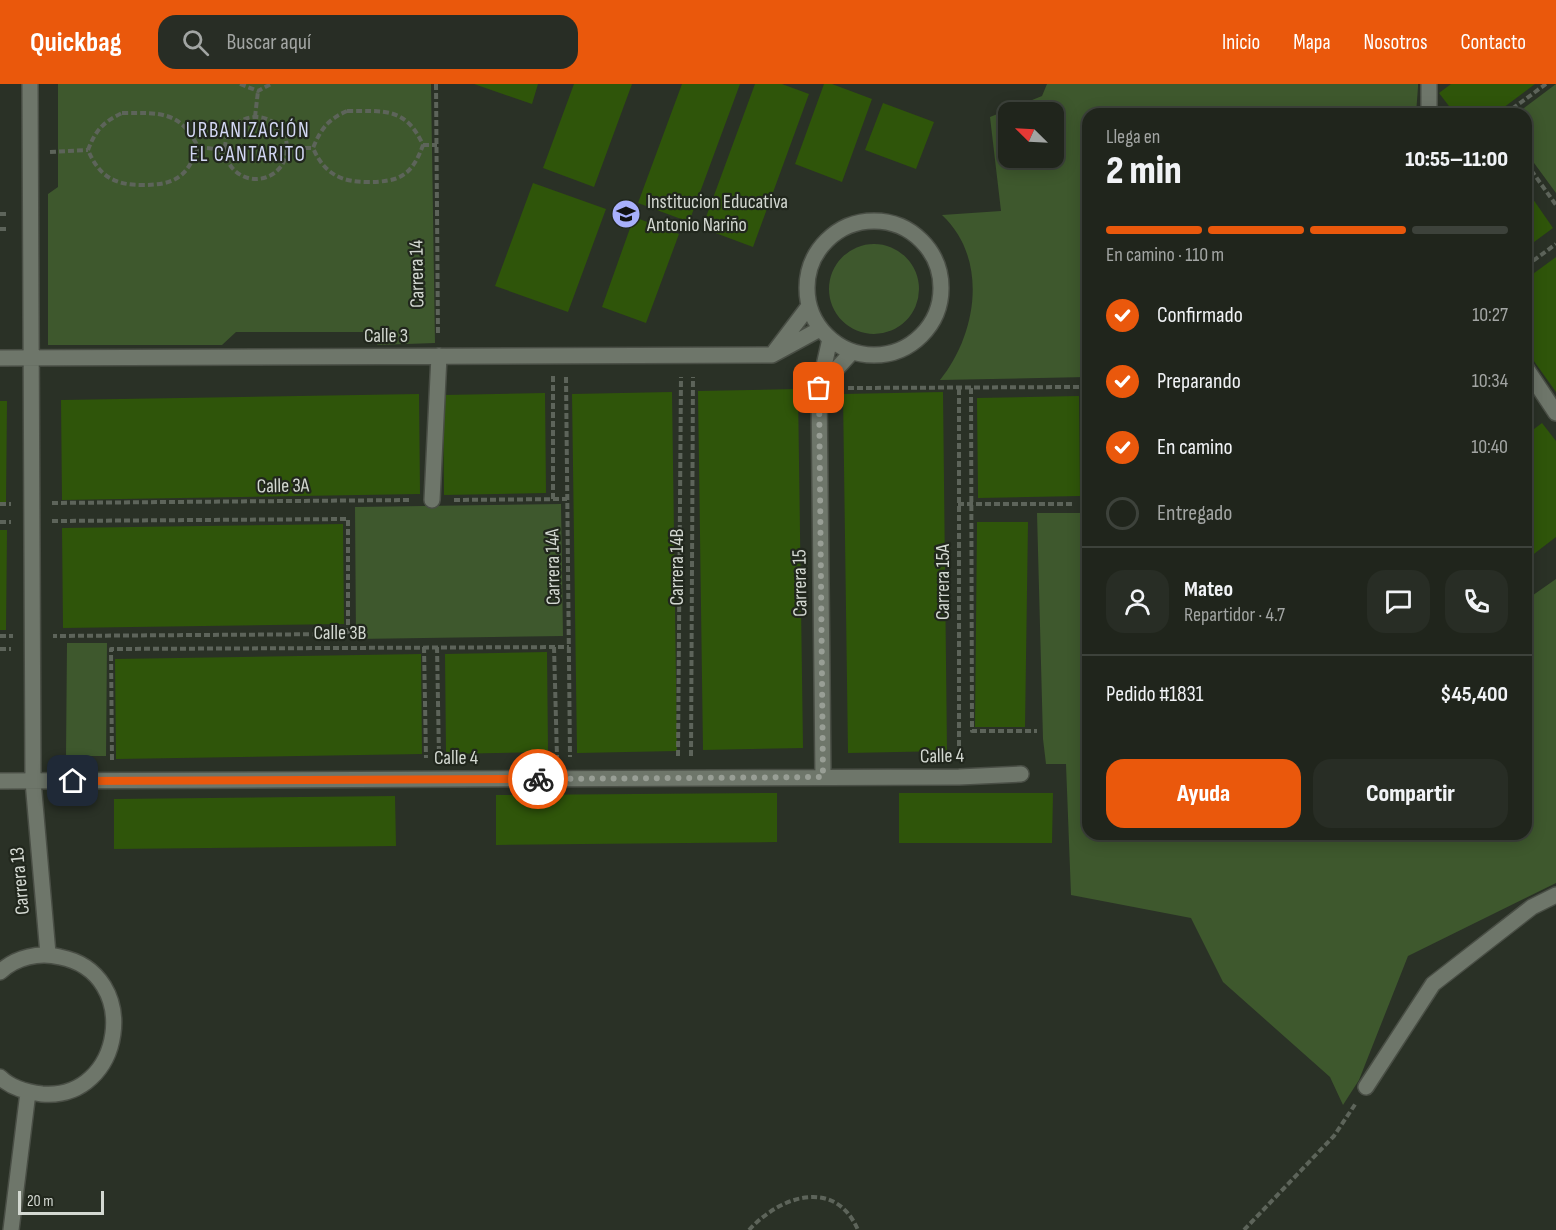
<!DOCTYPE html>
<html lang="es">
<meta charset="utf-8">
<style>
body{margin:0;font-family:"Sofia Sans Condensed",sans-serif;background:#282d25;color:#f1f3f6;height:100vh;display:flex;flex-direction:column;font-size:22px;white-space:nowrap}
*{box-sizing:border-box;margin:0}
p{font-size:20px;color:#a2a5a3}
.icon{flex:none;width:33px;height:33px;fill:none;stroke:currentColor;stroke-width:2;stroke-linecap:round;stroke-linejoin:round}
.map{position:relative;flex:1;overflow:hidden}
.drawer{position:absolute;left:1082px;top:24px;width:450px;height:732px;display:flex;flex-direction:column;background:#20251c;border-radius:18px;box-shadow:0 3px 15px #0003,0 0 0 2px #3d423b}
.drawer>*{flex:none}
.needle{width:39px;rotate:294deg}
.fabs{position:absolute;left:998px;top:18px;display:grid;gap:12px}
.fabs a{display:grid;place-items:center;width:66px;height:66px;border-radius:12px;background:#20251c;box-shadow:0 3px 15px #0003,0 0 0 2px #3d423b;font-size:30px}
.scale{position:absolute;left:18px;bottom:15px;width:86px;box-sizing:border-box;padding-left:6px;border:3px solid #d3d8d1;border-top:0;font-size:16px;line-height:21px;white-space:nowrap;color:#d3d8d1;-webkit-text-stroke:4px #21271d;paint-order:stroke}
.pin{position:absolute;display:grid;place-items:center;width:51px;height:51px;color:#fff;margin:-26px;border-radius:12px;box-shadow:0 3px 9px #0006}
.courier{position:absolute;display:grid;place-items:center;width:60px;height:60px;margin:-30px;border:4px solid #ea580c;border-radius:50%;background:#fff;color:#222;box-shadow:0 2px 8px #0007}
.overview em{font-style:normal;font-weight:800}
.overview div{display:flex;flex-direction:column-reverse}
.overview{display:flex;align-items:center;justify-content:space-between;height:102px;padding:0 24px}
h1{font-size:39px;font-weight:800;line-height:45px}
.bar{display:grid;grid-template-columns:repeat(4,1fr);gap:9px 6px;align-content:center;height:72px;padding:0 24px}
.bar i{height:8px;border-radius:4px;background:#3d423b}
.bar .current{background:#ea580c}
.bar p{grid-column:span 4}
.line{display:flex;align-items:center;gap:15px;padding:0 24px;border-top:2px solid #3d423b}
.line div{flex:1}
.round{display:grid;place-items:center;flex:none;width:63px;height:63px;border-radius:18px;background:#282d25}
ol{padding:0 24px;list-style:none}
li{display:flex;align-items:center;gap:18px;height:66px}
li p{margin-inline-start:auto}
li .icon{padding:6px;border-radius:50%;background:#ea580c;color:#fff;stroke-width:4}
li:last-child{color:#a2a5a3}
li i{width:33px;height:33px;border:3px solid #3d423b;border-radius:50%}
.cta{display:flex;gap:12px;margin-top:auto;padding:12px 24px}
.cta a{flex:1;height:69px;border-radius:18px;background:#ea580c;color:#fff;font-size:24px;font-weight:800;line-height:69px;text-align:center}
.cta a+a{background:#282d25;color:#f1f3f6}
header{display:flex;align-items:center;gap:36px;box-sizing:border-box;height:84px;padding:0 30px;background:#ea580c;color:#fff}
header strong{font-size:28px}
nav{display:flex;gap:33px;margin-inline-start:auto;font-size:21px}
.search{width:420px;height:54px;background:#282d25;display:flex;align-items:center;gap:15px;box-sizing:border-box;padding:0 21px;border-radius:18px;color:#a2a5a3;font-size:22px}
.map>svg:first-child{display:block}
.green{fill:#3e582d;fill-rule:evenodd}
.building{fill:#2f550a}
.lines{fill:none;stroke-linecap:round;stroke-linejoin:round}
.minor-casing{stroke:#494e45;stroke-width:18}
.path{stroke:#5d645a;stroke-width:4;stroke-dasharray:6 3;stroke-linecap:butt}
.minor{stroke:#6e766a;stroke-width:15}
.done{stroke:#989e95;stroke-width:6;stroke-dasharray:0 10.8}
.route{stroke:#ea580c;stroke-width:8}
.labels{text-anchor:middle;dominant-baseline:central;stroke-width:4.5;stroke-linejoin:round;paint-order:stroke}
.poi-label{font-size:20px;fill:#d3d8d1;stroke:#21271d;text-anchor:start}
.street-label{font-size:20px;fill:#d3d8d1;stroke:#21271d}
.neighbourhood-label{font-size:21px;letter-spacing:1.5px;fill:#d4d8f5;stroke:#21271d}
</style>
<header>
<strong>Quickbag</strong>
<div class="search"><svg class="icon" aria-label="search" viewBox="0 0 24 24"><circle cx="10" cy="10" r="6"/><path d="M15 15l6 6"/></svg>Buscar aquí</div>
<nav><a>Inicio</a><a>Mapa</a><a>Nosotros</a><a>Contacto</a></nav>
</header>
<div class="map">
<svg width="1556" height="1146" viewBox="0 0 1556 1146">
<rect width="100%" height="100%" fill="#2a3126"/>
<path class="green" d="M58 0H431L435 259 378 261 365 248H236L222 261H48V110L58 103Z
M1047 0H1418V3L1416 30H1088L1087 293 940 296C977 250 989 175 942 131L1001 127 990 33 1042 12ZM1008 28H1053V74H1008Z
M1556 0V109L1526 68V30H1516Z
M829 205a45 45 0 1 1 90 0a45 45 0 1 1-90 0Z
M561 420 563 552 356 555 355 423Z
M1037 429H1087L1088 750H1526V516L1556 495V799L1408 872 1359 996 1343 1021 1330 993 1223 898 1191 834 1071 811 1066 680H1046L1043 655Z
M67 559H107L106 672H66Z"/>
<path class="building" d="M474 0H538L532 20Z
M574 0H632L594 103 543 84Z
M682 0H740L689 138 638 119Z
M755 0H782L809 10 753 163 702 144Z
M824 0H832L872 15 842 98 795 80Z
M1451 0H1535L1495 30H1455L1439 9Z
M883 19 934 38 916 85 865 66Z
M533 99 606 125 568 228 495 202Z
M1526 105 1553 144 1526 164Z
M634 133 679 150 646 239 602 223Z
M1556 173V308L1526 266V195Z
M798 305 803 664 703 666 698 307Z
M672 308 677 667 577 669 572 310Z
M943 308 947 667 848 669 843 310Z
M545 309 546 409 444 411 443 311Z
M419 310 420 410 62 416 61 316Z
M1079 312 1080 412 978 414 977 314Z
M0 317H7L6 418H0Z
M1542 339 1556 357V453L1526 476V351Z
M977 438H1028L1025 643H975Z
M343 440 344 540 63 544 62 444Z
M0 446H7L6 546H0Z
M547 568 548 668 446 670 445 570Z
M421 570 422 670 116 675 115 575Z
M777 709V758L496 761V711Z
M899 709H1053L1052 759H899Z
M395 712 396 762 114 765V715Z"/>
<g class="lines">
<g class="minor-casing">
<path id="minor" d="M30 0 33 697 48 870
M1429 30V0
M807 204a67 67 0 1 1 134 0a67 67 0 1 1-134 0Z
M775 267 809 222
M0 274 772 271 820 245
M1526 284 1556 329
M819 304 852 268
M432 416 439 272
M823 693 819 304 830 255
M0 697 959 693 1021 690
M0 888C16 873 39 868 60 873 143 889 124 1017 42 1010 26 1008 11 1004 0 993
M1366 1003 1433 900 1532 823 1556 811
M11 1146 28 1008"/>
</g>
<path class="path" d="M240 0 258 7 271 0
M436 0 438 251
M347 27C384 27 406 23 423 61 412 92 399 98 367 98 340 98 324 89 313 64 321 44 329 35 347 27Z
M122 29C159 29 180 26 198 63 187 94 174 101 142 101 114 101 99 92 88 66 95 47 103 38 122 29Z
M1505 30 1546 0
M255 33 258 7
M225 64a31 31 0 1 1 62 0a31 31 0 1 1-62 0Z
M423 61H437
M198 63 225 66
M287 64H313
M50 68 88 66
M1526 79 1556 121
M0 130H9
M0 145H9
M1526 182 1556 160
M553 292V415
M566 293 570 673
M848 304 1081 303
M971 304 972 647H1037
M454 416 567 415
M52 419 410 416
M0 420H11
M958 420H1072
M52 437 348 435V550L53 552
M0 438H11
M0 552H13
M424 563 426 674
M437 563 439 673
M554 563 557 673
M0 565H11
M959 671V304
M678 672 681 293
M691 672 693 293
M112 676 111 565 569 563
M749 1146C780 1112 835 1093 858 1146
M1244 1146 1334 1052 1356 1019"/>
<use href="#minor" class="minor"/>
</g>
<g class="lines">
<path class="done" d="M538 695 823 693 819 304"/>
<path class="route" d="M73 697 538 695"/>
</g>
<defs>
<g id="university-disc" transform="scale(1.5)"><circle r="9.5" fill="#a8b0fc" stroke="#21271d"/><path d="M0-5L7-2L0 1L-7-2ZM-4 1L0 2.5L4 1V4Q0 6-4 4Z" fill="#111"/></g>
</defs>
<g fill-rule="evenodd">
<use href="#university-disc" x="626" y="130"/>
</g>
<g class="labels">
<g class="poi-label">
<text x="647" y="118">Institucion Educativa<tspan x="647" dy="23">Antonio Nariño</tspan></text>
</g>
<g class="street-label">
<text transform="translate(417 190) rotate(-91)">Carrera 14</text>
<text x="386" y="252">Calle 3</text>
<text transform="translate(283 402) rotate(-1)">Calle 3A</text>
<text transform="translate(553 483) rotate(-91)">Carrera 14A</text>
<text transform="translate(677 483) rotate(-90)">Carrera 14B</text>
<text transform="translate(943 498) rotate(-90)">Carrera 15A</text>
<text transform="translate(800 499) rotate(-91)">Carrera 15</text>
<text x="340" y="549">Calle 3B</text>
<text transform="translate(942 672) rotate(-1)">Calle 4</text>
<text x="456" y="674">Calle 4</text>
<text transform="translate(20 797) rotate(-95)">Carrera 13</text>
</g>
<g class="neighbourhood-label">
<text x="248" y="46">URBANIZACIÓN<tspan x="248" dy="24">EL CANTARITO</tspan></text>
</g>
</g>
</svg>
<div class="fabs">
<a><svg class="needle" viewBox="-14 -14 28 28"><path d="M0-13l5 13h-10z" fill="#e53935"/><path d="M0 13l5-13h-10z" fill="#a2a5a3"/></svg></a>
</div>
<div class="scale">20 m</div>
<div class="pin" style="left:819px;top:304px;background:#ea580c"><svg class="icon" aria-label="bag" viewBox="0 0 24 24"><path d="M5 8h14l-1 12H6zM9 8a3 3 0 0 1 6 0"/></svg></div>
<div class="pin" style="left:73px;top:697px;background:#1f2937"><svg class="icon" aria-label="home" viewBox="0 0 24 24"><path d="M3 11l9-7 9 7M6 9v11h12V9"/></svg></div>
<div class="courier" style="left:538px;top:695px"><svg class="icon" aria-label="bike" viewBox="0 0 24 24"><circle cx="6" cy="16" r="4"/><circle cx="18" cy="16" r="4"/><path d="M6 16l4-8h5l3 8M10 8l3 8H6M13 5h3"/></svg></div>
<section class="drawer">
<div class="overview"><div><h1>2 min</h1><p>Llega en</p></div><em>10:55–11:00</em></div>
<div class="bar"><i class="current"></i><i class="current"></i><i class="current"></i><i></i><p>En camino · 110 m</p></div>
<ol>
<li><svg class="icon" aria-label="check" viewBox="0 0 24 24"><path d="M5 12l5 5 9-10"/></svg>Confirmado<p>10:27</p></li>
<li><svg class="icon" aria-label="check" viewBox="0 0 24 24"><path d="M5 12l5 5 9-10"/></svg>Preparando<p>10:34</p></li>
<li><svg class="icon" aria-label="check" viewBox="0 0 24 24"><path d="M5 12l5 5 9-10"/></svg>En camino<p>10:40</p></li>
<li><i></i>Entregado</li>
</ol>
<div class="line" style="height:108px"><a class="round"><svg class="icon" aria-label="person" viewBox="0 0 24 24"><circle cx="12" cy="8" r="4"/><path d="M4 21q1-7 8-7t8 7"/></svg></a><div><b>Mateo</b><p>Repartidor · 4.7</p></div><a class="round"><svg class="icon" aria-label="chat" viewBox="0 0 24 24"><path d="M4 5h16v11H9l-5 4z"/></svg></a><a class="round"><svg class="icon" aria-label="phone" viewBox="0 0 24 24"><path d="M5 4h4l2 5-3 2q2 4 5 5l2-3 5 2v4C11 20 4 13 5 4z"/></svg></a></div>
<div class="line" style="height:78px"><div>Pedido #1831</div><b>$45,400</b></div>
<div class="cta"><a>Ayuda</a><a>Compartir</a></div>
</section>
</div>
